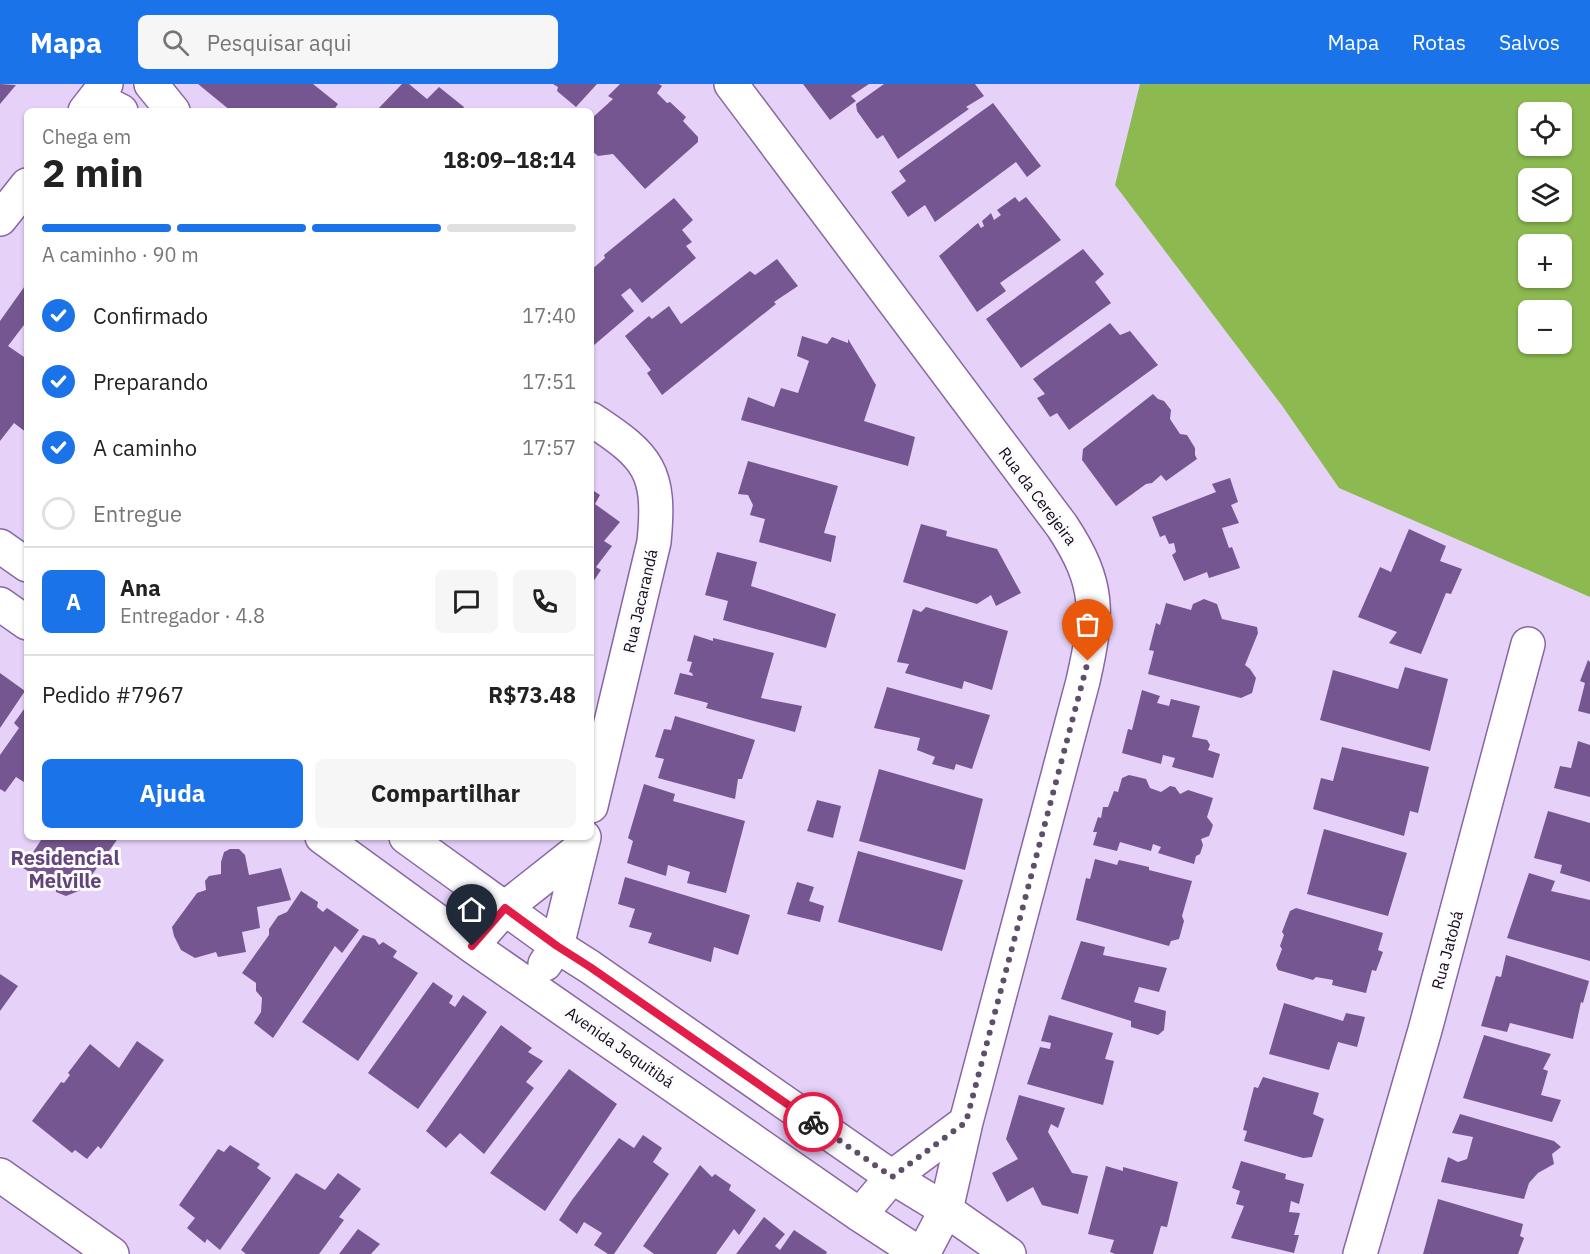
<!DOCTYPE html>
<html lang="pt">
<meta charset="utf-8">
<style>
body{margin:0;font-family:"IBM Plex Sans",sans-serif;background:#f6f6f6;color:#222;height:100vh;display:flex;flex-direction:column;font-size:22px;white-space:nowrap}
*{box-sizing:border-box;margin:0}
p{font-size:20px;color:#767676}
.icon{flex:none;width:33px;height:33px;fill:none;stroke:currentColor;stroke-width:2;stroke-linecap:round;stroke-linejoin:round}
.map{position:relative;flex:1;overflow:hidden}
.panel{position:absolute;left:24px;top:24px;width:570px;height:732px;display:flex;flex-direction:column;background:#fff;border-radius:9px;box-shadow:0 2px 4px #0004}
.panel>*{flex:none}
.tools{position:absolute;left:1518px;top:18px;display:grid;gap:12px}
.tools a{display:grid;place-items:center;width:54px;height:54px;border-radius:9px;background:#fff;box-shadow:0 2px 4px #0004;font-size:30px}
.pin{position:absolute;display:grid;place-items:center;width:51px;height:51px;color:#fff;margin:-62px -26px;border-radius:50% 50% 50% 0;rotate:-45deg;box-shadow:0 0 6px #0007}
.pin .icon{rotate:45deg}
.courier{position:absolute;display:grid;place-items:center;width:60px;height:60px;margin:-30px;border:4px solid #e11d48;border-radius:50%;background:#fff;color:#222;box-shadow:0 2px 8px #0007}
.headline em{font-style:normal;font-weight:800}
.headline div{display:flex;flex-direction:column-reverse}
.headline{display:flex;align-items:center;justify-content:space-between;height:102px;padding:0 18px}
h1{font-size:39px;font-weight:800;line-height:45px}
.bar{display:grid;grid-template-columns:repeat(4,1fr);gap:9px 6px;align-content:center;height:72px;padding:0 18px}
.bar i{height:8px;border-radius:4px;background:#e0e0e0}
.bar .on{background:#1a73e8}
.bar p{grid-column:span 4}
.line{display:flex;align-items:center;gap:15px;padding:0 18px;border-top:2px solid #e0e0e0}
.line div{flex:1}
.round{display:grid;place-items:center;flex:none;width:63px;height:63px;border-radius:9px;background:#f6f6f6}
ol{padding:0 18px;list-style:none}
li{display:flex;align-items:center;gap:18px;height:66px}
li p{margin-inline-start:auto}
li .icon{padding:6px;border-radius:50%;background:#1a73e8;color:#fff;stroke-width:4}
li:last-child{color:#767676}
li i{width:33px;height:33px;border:3px solid #e0e0e0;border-radius:50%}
.action{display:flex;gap:12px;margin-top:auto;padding:12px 18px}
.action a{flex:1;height:69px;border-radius:9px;background:#1a73e8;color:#fff;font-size:24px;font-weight:800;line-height:69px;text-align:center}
.action a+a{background:#f6f6f6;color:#222}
header{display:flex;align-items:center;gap:36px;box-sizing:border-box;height:84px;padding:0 30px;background:#1a73e8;color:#fff}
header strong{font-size:28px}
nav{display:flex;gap:33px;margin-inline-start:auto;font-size:21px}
.search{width:420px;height:54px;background:#f6f6f6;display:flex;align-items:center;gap:15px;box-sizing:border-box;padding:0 21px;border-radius:9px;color:#767676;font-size:22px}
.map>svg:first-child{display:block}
.green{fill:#8cba51;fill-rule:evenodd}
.building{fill:#765690}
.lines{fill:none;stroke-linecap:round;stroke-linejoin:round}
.minor-casing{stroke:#8867a2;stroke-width:36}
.minor{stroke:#fff;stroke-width:33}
.done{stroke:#5e4e6b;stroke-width:6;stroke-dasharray:0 10.8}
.route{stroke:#e11d48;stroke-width:8}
.labels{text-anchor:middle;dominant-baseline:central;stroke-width:6;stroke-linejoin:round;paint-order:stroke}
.street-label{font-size:16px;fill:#14071e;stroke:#fcfcfc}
.quarter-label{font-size:20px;font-weight:bold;fill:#63437c;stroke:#fcfcfc}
</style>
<header>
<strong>Mapa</strong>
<div class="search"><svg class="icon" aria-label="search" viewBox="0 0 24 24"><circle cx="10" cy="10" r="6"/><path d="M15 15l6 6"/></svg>Pesquisar aqui</div>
<nav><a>Mapa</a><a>Rotas</a><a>Salvos</a></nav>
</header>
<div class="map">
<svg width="1590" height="1170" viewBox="0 0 1590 1170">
<rect width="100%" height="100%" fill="#e6d2f9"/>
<path class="green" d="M1140 0H1590V513L1339 404 1283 323 1115 101ZM1528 28H1562V62H1528ZM1528 94H1562V128H1528ZM1528 160H1562V194H1528ZM1528 226H1562V260H1528Z"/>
<path class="building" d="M0 0 16 1 0 20Z
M198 0H313L338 20 333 27H231Z
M402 0H409L427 15 439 3 464 23 461 27H376Z
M553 0H597L576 23 557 7 558 3Z
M620 0H659L662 2 657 9 667 19 670 18 686 33 683 37 698 53V58L645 105 613 70 598 72 591 66V35L613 15 608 12Z
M803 0H869L851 12 856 17 830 36Z
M884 0H975L984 12 966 23 969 25 898 75 883 51 877 55 857 27 856 20Z
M993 19 1041 82 1027 93 1016 78 935 138 925 121 908 133 891 108 906 97 899 87Z
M1015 113 1019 118 1026 113 1061 156 1000 199 1006 207 977 228 939 172 978 139 981 144 984 142 982 137 991 129 994 136 1001 131 997 126Z
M674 114 693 136 682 146 692 158 686 162 696 174 642 219 630 204 621 211 634 227 593 262 591 259V186L605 174 604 171Z
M1083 165 1104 190 1095 198 1111 219 1021 284 986 235Z
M777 175 798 202 774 218 776 220 662 311 647 289 651 286 625 252 649 232 652 235 669 222 681 240 750 187 755 191Z
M27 199V237L8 262 27 275V349L14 339 0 357V237Z
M1110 239 1120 251 1130 247 1158 281 1069 346 1057 329 1050 333 1037 314 1045 310 1033 295Z
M802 252 827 260 832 253 848 259V255L876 301 864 337 915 353 908 382 741 336 748 313 774 323 781 304 798 309 809 277 797 272Z
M1153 310 1158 315 1164 317 1171 326 1170 335 1180 350 1187 351 1195 364V371L1197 375 1166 397 1161 391 1152 399 1146 400 1116 422 1082 376 1083 365Z
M748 377 838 402 824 449 836 452 831 478 759 458 765 435 750 431 753 421 748 411 738 410Z
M1230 394 1238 418 1231 421 1239 439 1222 444 1229 464 1232 463 1240 484 1209 494 1207 488 1184 497 1172 471 1176 468 1174 459 1169 460 1165 451 1160 453 1152 433 1216 408 1212 400Z
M591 405 600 411 595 420 620 438 604 457 612 462 596 483 601 486 591 501Z
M921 440 947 447 946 452 997 465 1021 509 996 522 991 511 977 520 903 498Z
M1409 445 1446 462 1440 477 1462 485 1451 510 1446 509 1421 570 1389 559 1397 548 1358 533 1380 483 1391 488Z
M717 468 757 478 751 502 836 530 826 564 723 536 728 517 705 511Z
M1204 515 1217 520 1222 535 1257 543 1258 549 1245 581 1250 585 1256 594 1252 609 1241 614 1148 590 1154 567 1149 566 1156 539 1160 541 1166 519 1191 526 1193 520Z
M926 523 1008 547 992 606 964 597 962 605 905 589 909 580 897 578 913 525 921 528Z
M694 551 713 557V554L774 569 761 614 802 622 795 648 706 624 708 619 674 610 680 589 693 592 692 589 689 588 692 578 687 577Z
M1588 576 1590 578V630L1578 627 1585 599 1580 597Z
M1405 583 1448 595 1430 667 1320 636 1333 586 1398 605Z
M0 589 25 607 0 644Z
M887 603 990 631 972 685 956 680 954 686 932 680 935 673 917 666 920 654 874 644Z
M1142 606 1160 612 1157 619 1169 622 1171 615 1200 622 1192 653 1207 656 1210 661 1208 666 1220 670 1213 694 1172 683 1175 674 1163 671 1161 680 1122 669 1128 645 1132 646Z
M27 621V700L16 693 5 708 0 705V671L19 644 14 639Z
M675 632 755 656 742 695H738L735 715 658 694 664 675 655 673 664 645 671 646Z
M1578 657 1590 661V713L1554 704 1560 682 1571 684Z
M1342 663 1429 683 1418 729 1410 727 1404 752 1313 725 1321 694 1333 697Z
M879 685 983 715 965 786 859 757Z
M1129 691 1146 695 1150 704 1161 708 1170 702 1175 703 1180 710 1188 706 1213 714 1207 733 1213 741 1211 747 1209 752 1201 755 1203 761 1200 770 1196 772 1194 780 1158 769 1161 763 1153 760 1151 767 1120 758 1117 767 1093 761 1097 748H1093L1098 733 1101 734 1103 723H1108L1114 707 1118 708 1122 694Z
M644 700 675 710 673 717 745 737 726 809 687 799 690 788 668 781 666 792 627 779 633 757 628 754Z
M817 716 841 722 833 754 807 747Z
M1548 727 1590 739V798L1560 789 1562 781 1534 774Z
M1324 745 1407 769 1388 832 1307 810Z
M43 753H119L81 806 66 812 56 808V804L23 784Z
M230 765H239L245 771 249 791 281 784 291 816 257 823 260 844 242 848 246 868 218 873 216 868 195 874 181 866 174 852 172 843 197 809 206 806 205 797 209 792 221 790V778L224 768Z
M858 767 963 796 942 867 838 838Z
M1095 775 1117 781 1119 776 1149 783V786L1192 797 1182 832 1184 837 1179 855 1171 857 1169 862 1076 836 1086 794 1090 795Z
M1529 789 1555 797 1551 807 1590 816V877L1507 854Z
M625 793 750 831 738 871 714 863 711 878 648 859 652 849 629 843 635 825 618 820Z
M797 798 814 803 809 817 824 822 820 838 787 830Z
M301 807 318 818 317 823 323 828 327 824 359 846 342 869 335 862 273 954 254 939 261 928 262 914 256 907V899L242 889 269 851V845L278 832 287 828Z
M1296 824 1383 849 1378 866 1383 868 1376 887 1372 886 1366 909 1332 901 1333 896 1316 893 1313 896 1278 886 1276 881 1282 865 1280 862 1284 851 1282 848 1290 827Z
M363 851 375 855 379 861 383 858 397 867 393 873 418 889 358 977 302 938Z
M1081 857 1105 863 1103 871 1167 884 1159 908 1139 903 1134 918 1166 927 1164 946 1158 951 1131 943V937L1061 915Z
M1506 871 1589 897 1583 919 1581 918 1573 955 1510 939 1507 948 1481 942 1496 892 1501 893Z
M0 890 18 902 0 927Z
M433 898 453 912 449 919 455 923 463 911 487 928 418 1025 368 989Z
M1284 919 1343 937 1346 929 1365 933 1357 963 1338 958 1329 986 1269 970Z
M1049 931 1113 949 1105 975 1114 977 1103 1021 1027 1000 1040 963 1050 965 1051 959 1041 957Z
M501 941 532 964 528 968 543 977 526 998 534 1004 484 1070 460 1049 446 1064 426 1047Z
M1484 951 1551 970 1543 985 1548 987 1541 1011 1561 1016 1552 1038 1463 1014Z
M137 957 164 976 101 1065 98 1062 87 1075 75 1066 72 1069 32 1037 61 998 64 999 70 991 68 989 90 960 119 984Z
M569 985 617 1020 545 1127 490 1089Z
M1263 993 1319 1009 1313 1030 1324 1035 1312 1073 1303 1074 1244 1057 1247 1047 1243 1046 1254 1003 1258 1004Z
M1019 1011 1065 1024 1058 1044 1051 1040 1048 1048 1072 1089 1088 1092 1078 1130 1042 1121 1033 1103 1007 1118 992 1089 1018 1075 1006 1055Z
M1460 1030 1554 1057 1561 1063 1552 1070 1554 1080 1538 1089 1529 1099 1524 1115 1441 1098 1448 1073 1458 1078 1467 1075 1473 1053 1452 1049Z
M643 1051 662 1064 653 1078 669 1090 614 1170H608L594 1161 602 1149 584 1138 577 1150 559 1136 572 1116 619 1054 634 1064Z
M230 1061 260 1080 257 1084 271 1094 220 1166 207 1155 205 1159 187 1144 195 1134 179 1121 218 1065 224 1068Z
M1241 1077 1286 1090 1285 1095 1304 1100 1299 1120 1291 1117 1289 1128 1300 1129 1294 1151H1299L1294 1169 1231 1154 1244 1122 1236 1120 1240 1107 1232 1104Z
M700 1081 712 1093 715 1090 731 1101 729 1106 756 1126 739 1151 734 1145 716 1170H654L643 1162Z
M1106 1082 1123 1087V1083L1178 1098 1167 1143 1161 1142 1153 1170H1115L1110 1168 1114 1156 1088 1150Z
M296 1089 325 1106 338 1089 361 1105 339 1133 344 1136 319 1170H246L241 1166Z
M1438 1115 1523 1140 1520 1152 1524 1154 1518 1170H1423Z
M764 1133 785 1150 775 1162 780 1166 794 1146 827 1168 826 1170H736Z
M358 1145 380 1160 371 1170H339Z"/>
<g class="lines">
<g class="minor-casing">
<path id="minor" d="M151 0 173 27
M731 0 1062 442C1101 501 1098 530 1083 597L966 1038 946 1126 923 1170
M95 14 121 27
M85 27 106 0
M0 135 27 101
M591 335C649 373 661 387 654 458L591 722
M0 462 27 481
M0 520 27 539
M322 753 472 862 860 1131 920 1170
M406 753 557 862 590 883 892 1093 946 1126 1009 1170
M472 862 505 824 581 764
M545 880 557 862 584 753
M0 1091 112 1170
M860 1131 892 1093 966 1038
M1360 1170 1425 946 1528 560"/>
</g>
<use href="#minor" class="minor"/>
</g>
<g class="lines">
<path class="done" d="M813 1038 892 1093 966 1038 1088 577"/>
<path class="route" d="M472 862 505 824 557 862 590 883 813 1038"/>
</g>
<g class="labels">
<g class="street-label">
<text transform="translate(1038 412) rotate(53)">Rua da Cerejeira</text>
<text transform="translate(640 517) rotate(-77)">Rua Jacarandá</text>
<text transform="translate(1447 866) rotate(-75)">Rua Jatobá</text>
<text transform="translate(620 963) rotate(35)">Avenida Jequitibá</text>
</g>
<g class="quarter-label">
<text x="65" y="773">Residencial<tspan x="65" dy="23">Melville</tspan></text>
</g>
</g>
</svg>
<div class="tools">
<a><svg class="icon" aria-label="locate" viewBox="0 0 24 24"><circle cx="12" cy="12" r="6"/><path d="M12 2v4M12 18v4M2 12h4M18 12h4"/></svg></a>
<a><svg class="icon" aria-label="layers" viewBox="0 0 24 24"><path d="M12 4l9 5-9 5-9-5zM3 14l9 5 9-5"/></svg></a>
<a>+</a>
<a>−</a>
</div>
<div class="pin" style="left:1088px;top:577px;background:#ea580c"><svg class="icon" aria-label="bag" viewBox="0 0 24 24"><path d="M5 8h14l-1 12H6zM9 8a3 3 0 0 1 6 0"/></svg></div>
<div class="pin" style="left:472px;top:862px;background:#1f2937"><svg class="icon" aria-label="home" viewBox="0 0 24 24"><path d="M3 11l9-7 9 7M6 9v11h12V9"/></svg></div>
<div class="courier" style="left:813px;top:1038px"><svg class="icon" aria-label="bike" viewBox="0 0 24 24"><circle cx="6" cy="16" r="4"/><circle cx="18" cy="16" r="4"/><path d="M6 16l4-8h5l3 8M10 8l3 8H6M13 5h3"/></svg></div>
<section class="panel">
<div class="headline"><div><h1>2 min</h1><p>Chega em</p></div><em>18:09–18:14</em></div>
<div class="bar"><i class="on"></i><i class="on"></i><i class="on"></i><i></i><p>A caminho · 90 m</p></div>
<ol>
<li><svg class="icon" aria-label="check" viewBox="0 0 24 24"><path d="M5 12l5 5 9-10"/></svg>Confirmado<p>17:40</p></li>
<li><svg class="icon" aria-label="check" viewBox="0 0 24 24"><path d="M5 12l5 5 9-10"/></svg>Preparando<p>17:51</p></li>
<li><svg class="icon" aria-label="check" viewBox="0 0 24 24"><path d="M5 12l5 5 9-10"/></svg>A caminho<p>17:57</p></li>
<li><i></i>Entregue</li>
</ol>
<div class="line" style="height:108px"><b class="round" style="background:#1a73e8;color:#fff">A</b><div><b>Ana</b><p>Entregador · 4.8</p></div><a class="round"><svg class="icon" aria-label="chat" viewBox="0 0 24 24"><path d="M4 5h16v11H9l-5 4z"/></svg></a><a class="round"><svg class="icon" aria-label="phone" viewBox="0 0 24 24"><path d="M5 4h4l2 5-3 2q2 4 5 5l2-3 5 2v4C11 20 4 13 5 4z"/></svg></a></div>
<div class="line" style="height:78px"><div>Pedido #7967</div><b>R$73.48</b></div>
<div class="action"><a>Ajuda</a><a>Compartilhar</a></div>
</section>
</div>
